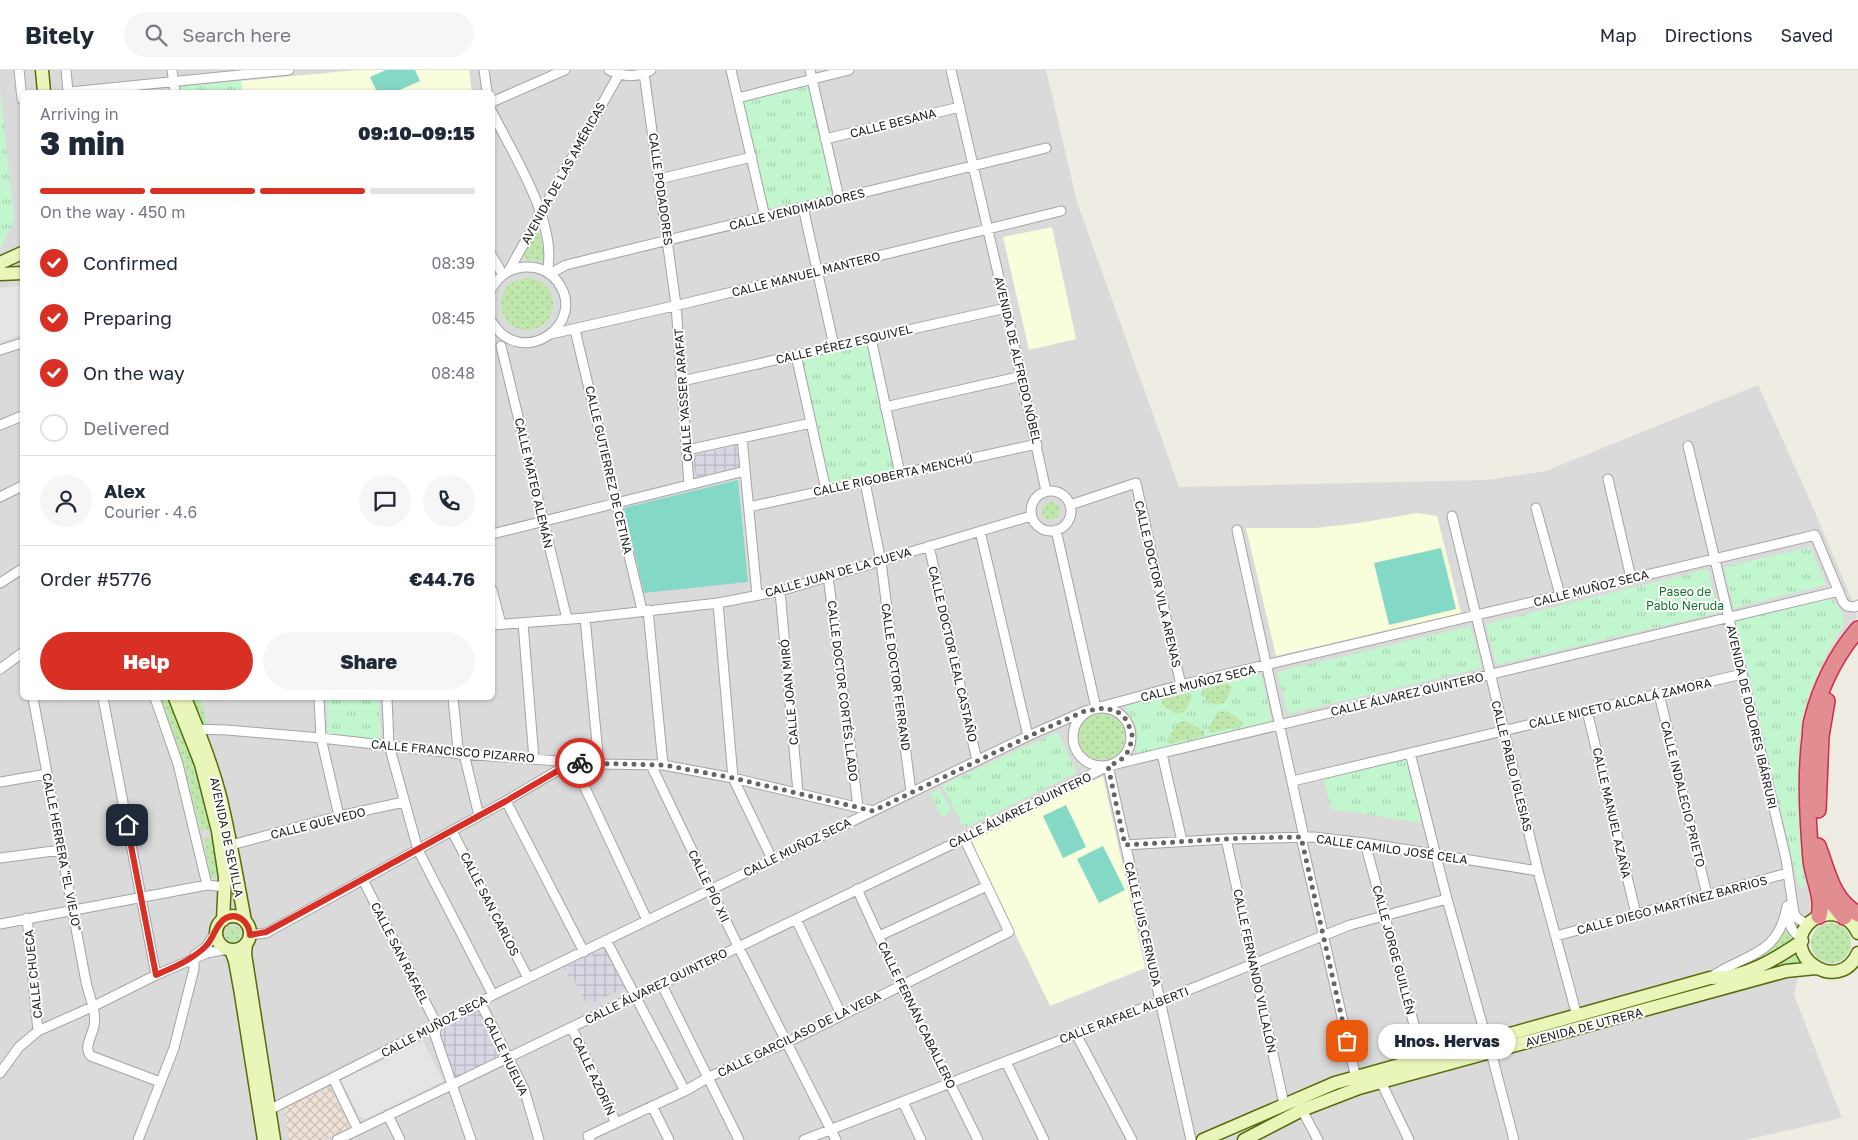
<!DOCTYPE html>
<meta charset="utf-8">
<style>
body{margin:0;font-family:"Golos Text",sans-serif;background:#f6f6f7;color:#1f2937;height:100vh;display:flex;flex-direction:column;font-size:19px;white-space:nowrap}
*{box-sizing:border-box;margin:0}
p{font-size:16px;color:#747a83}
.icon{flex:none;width:28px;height:28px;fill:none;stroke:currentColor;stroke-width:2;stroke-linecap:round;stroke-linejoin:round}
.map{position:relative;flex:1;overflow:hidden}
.drawer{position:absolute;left:20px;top:20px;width:475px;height:610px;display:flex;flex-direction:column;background:#fff;border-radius:8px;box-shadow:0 1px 4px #0004}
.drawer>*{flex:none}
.pin{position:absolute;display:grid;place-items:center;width:42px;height:42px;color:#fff;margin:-21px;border-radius:10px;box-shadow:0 2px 8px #0006}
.courier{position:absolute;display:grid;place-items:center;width:50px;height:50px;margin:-25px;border:4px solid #d93025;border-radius:50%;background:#fff;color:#222;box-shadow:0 1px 6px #0007}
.bubble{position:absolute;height:35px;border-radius:18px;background:#fff;box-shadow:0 1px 4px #0004;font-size:16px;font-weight:800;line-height:35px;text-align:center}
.head em{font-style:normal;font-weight:800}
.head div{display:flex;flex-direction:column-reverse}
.head{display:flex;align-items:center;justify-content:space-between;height:85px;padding:0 20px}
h1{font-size:32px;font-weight:800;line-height:38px}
.bar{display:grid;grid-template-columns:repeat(4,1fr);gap:8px 5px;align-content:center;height:60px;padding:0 20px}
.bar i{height:6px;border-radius:4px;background:#e0e1e3}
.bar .on{background:#d93025}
.bar p{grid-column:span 4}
.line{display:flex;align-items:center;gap:12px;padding:0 20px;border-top:1px solid #e0e1e3}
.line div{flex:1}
.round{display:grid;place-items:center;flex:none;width:52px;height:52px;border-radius:26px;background:#f6f6f7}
ol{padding:0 20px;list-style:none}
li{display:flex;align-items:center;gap:15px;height:55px}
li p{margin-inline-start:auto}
li .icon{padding:5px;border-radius:50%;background:#d93025;color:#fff;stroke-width:4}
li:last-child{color:#747a83}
li i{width:28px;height:28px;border:2px solid #e0e1e3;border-radius:50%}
.action{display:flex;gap:10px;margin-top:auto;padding:10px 20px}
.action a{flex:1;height:58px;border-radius:30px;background:#d93025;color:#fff;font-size:20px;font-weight:800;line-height:58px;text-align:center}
.action a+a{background:#f6f6f7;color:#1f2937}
header{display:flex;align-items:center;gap:30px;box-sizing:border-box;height:70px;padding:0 25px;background:#fff;border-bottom:1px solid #e0e1e3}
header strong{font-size:24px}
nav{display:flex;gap:28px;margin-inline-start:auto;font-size:18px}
.search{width:350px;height:45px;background:#f6f6f7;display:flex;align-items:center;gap:12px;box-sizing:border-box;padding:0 18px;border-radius:28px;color:#747a83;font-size:19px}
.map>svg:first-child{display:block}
.residential{fill:#dbdada;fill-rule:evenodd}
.education{fill:#f8fddc}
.military{fill:url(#military-cross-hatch)}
.grass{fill:url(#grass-dots)}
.park{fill:url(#park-tufts);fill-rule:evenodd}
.pitch{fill:#84d9c6}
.parking{fill:#e5e5e5}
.plaza{fill:url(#plaza-grid)}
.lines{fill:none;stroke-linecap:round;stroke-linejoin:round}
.street-casing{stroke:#a4a4a4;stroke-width:11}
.secondary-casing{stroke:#536e0a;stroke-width:15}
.highway-casing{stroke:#cf2c4b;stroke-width:18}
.street{stroke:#fff;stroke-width:9}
.secondary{stroke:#e9f6b9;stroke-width:12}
.highway{stroke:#e28e91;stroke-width:15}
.done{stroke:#666562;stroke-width:5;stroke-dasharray:0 9}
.route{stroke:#d93025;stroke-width:6}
.labels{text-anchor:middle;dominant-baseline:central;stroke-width:4;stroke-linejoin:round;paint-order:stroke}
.street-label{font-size:12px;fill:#1d1d1d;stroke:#fff}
.park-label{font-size:12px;fill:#117528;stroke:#fff}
</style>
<header>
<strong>Bitely</strong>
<div class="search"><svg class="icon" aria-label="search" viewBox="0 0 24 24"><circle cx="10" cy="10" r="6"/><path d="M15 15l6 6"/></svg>Search here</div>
<nav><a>Map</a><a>Directions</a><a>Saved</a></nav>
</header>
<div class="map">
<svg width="1858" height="1070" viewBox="0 0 1858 1070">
<defs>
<pattern id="military-cross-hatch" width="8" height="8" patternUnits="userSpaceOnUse" patternTransform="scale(1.25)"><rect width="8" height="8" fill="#efe1d7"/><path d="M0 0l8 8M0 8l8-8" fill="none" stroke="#ccc1b8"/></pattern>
<pattern id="grass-dots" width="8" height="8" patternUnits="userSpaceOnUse" patternTransform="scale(1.25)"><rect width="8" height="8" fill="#bfe6ab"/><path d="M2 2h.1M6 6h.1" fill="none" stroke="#a4c593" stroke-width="1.8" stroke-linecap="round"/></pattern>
<pattern id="park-tufts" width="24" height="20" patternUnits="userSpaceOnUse" patternTransform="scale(1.25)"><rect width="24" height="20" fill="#c1f6ce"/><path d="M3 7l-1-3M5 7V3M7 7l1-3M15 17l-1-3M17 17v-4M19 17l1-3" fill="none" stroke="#a5d2b0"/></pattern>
<pattern id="plaza-grid" width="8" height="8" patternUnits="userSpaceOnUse" patternTransform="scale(1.25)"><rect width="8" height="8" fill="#d9d7e3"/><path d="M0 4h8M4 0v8" fill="none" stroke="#bab8c2"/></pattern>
</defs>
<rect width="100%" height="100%" fill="#eeece3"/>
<path class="residential" d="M0 0H1046L1077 132 1179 417 1487 410 1546 401 1758 315 1808 426 1855 537 1857 547 1820 603 1807 646 1813 831 1794 925 1842 1048 1745 1070H0ZM22 22H492V628H22Z"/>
<path class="education" d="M357 0H469L472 22H242L241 11Z
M1052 157 1076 269 1029 280 1003 167Z
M1417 443 1437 446 1461 543 1276 586 1246 458H1316L1359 453Z
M1103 706 1145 898 1050 936 970 770Z"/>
<path class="military" d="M327 1017 331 1019 350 1057 323 1070H289L284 1038 320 1021 325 1020Z"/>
<path class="grass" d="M538 159 545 187 542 191 526 189 524 186Z
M501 234a26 26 0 1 1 52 0a26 26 0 1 1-52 0Z
M1042 441a9 9 0 1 1 18 0a9 9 0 1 1-18 0Z
M1228 613 1232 617 1225 633 1215 635 1201 625 1203 619Z
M1189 623 1193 627 1184 642 1176 644 1162 635V629Z
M161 628H170L199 703 213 759 201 761 184 694Z
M190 628H200L208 656 202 655Z
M1227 641 1243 652 1242 656 1210 663 1208 660 1217 643Z
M1079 667a23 23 0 1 1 46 0a23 23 0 1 1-46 0Z
M1186 651 1205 661 1204 666 1169 674 1166 671 1178 653Z
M214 767 217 801 216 807 213 809 210 805 204 769Z
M1811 873a20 20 0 1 1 40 0a20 20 0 1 1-40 0Z
M225 864a8 8 0 1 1 16 0a8 8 0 1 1-16 0Z
M1785 860 1794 869 1777 881 1746 897 1745 895 1769 881Z
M1797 880 1804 893 1762 901Z"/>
<path class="park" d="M241 11 242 22H181L180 17Z
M808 16 833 124 769 139 743 31Z
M0 19 14 150 0 179Z
M867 275 894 401 830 414 803 290Z
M1810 477 1826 515 1734 538 1724 497Z
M1708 499 1718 543 1496 595 1486 554Z
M1823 529 1832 530 1838 536 1843 546V557L1828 581 1806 632 1799 671 1800 747 1806 817H1799L1736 551Z
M1470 556 1482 598 1288 644 1277 602Z
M1261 604 1272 652 1139 684 1136 682 1137 659 1132 649 1125 639 1126 635ZM1228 613 1232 617 1225 633 1215 635 1201 625 1203 619ZM1189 623 1193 627 1184 642 1176 644 1162 635V629ZM1227 641 1243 652 1242 656 1210 663 1208 660 1217 643ZM1186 651 1204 661V666L1169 674 1166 671 1178 653Z
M327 628H379L381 670 328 665Z
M1058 662 1076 703 964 758 942 715Z
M1406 689 1421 753 1331 739 1324 709Z
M940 719 952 742 942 747 930 724Z"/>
<path class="pitch" d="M386 0H415L420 11 395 22H377L370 7Z
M738 410 748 512 644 523 624 438Z
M1441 478 1456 539 1389 555 1374 493Z
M1066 735 1086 777 1063 788 1043 746Z
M1103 776 1125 820 1099 833 1077 789Z"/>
<path class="parking" d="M22 215V265L0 272V218Z
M423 971 443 1011 366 1049 360 1047 341 1010Z"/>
<path class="plaza" d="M735 375 739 378V396L698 407 696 406 693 391 695 385Z
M610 877 630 916 587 935 572 906 569 908 564 897Z
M480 932 508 987 451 1014 437 955Z"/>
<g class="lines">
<g class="street-casing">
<path id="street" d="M19 0 22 29
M66 0 68 22
M172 0 175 22
M484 0 487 22
M609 0C623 7 637 8 651 0
M731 0 765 147
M810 0 839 128
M951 0 1006 238 1046 421
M644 3 676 235 689 415
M70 22 289 0
M738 28 849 0
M492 32 565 0
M492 42C513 84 559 155 547 202
M825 69 960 37
M659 109 752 87
M803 137 834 276
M492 186 503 205
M508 202 619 4
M549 204 566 195 1046 78
M492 218C499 205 512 197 527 197 539 197 550 202 557 211 590 253 521 301 492 252
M575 260 642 540
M551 264 687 233 1061 141
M871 268 900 404
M501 276 567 549
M0 280 22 273
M796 285 826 420
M682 311 1006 238
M885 337 1022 306
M0 355 22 346
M742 368 757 525
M1688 376 1786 789 1794 843 1797 848 1808 855
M687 380 811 353
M1608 409 1631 508
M865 412 881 492 911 722
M1031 441a20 20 0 1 1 40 0a20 20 0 1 1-40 0Z
M0 427 22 416
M1070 435 1136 413 1181 615
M749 437 1037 374
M1536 438 1560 525
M1452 446 1538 801 1577 946
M1056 460 1096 638
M1237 460 1304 767
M980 461 1028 666
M492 464 745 401
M929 476 977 691
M828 506 858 736
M0 513 22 499
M492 520 501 554
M780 521 798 722
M718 533 733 708 772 789
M648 540 663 695
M585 548 599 694
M523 553 534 689
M492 555 585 548 718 533 780 521 1031 446
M0 599 22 583
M1659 624 1707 825
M33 628 86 912C89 926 97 942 94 956 92 966 83 978 91 986L160 1012
M103 628 156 905
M155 628 178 694 207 815
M319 628 321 668 339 746
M387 628 389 675 418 780 493 925
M453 628 458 678 465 688 479 746
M1073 667a29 29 0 1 1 58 0a29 29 0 1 1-58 0Z
M1587 641 1636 844
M193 659 227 660 321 668 462 684 599 694 663 695 733 708 873 741
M1410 683 1447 829 1487 971
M1162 684 1182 771
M573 692 647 850
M651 695 738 876 836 1070
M1108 696 1191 1070
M1293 711 1742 604
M0 712 47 704
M506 731 584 882
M452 761 528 908
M1301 767 1357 1013
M1226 769 1284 1034
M1365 773 1423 988
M231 775 339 746 404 732
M1125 775 1226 769 1314 767 1365 773 1538 801
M0 788 61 780
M363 810 437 955 435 965 471 1070
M857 819 901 915 978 1070
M1788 843C1789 854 1791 863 1802 867
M27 848 38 961
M796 849 841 944
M0 854 207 815 225 817
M250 865 266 863 506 731 572 692
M879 866 987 816
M1556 866 1788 803
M606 870 685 1021
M195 885 206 877 216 862
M1711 907C1746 883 1778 887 1787 836
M661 913 739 1070
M480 932 524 1019 539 1070
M572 958 616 1053
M1076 964 1132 1070
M1491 982 1514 1070
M1006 992 1044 1070
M0 1003 19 977 38 961 92 937 156 905 207 883 228 879
M333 1008 358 1060
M1381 1012 1409 1070
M903 1032 921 1070
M652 1036 669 1070
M269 1040 437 955 493 925 1028 666 1085 641 1181 615 1815 465 1843 532 1847 536 1855 537 1858 535
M1302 1040 1318 1070
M388 1045 400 1070
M138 1070 174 978 194 899V890
M337 1070 967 767 1108 696 1839 521
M590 1070 588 1066 685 1021 709 1007 786 973 1009 862 964 768
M804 1070 1161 931 1350 855 1447 829"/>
</g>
<g class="secondary-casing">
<path id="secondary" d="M42 0 44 22
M0 193 22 183
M0 204 22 203
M175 628 201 694 218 761 225 807 223 850
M185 628C198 660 211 692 220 726 230 767 237 809 245 851
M216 863a17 17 0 1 1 34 0a17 17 0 1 1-34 0Z
M1858 863C1853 852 1844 845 1831 844 1823 844 1816 847 1810 852 1777 884 1839 927 1858 883
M246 874 245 884 274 1070
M231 880 235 891 241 924 264 1070
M1203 1070 1335 1013 1710 908C1743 909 1776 889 1802 871
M1244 1070 1302 1040 1359 1018 1786 901 1816 898"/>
</g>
<g class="highway-casing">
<path id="highway" d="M1818 740 1821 666 1827 631
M1818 776C1828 802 1832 830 1858 844
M1823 812 1831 831 1844 847
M1819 846C1824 828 1813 809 1811 790 1808 751 1805 708 1810 669 1811 663 1810 656 1812 650 1820 618 1836 585 1858 559"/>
</g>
<use href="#street" class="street"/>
<use href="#secondary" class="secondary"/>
<use href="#highway" class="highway"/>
</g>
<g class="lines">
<path class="done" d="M580 693 664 695 733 708 873 741 1042 660 1085 641 1105 638 1118 642 1125 648 1129 656 1132 665 1130 678 1125 686 1118 692 1108 696 1125 775 1242 768 1301 767 1347 971"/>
<path class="route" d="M127 755 156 905C174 897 192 890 206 876 214 868 216 853 226 848 238 842 249 852 250 865L266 862 506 731 573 692 580 693"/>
</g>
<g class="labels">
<g class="street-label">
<text transform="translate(893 53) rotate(-14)">CALLE BESANA</text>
<text transform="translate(563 103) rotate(-61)">AVENIDA DE LAS AMÉRICAS</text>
<text transform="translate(661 119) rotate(82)">CALLE PODADORES</text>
<text transform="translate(797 139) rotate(-14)">CALLE VENDIMIADORES</text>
<text transform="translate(806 204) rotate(-14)">CALLE MANUEL MANTERO</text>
<text transform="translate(844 274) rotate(-13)">CALLE PÉREZ ESQUIVEL</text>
<text transform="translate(1018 290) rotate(77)">AVENIDA DE ALFREDO NÓBEL</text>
<text transform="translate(683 325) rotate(-94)">CALLE YASSER ARAFAT</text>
<text transform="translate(609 400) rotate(77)">CALLE GUTIERREZ DE CETINA</text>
<text transform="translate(893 405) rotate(-12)">CALLE RIGOBERTA MENCHÚ</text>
<text transform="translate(534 413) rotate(77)">CALLE MATEO ALEMÁN</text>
<text transform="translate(838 502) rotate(-16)">CALLE JUAN DE LA CUEVA</text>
<text transform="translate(1158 514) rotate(77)">CALLE DOCTOR VILA ARENAS</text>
<text transform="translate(1591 518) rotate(-14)">CALLE MUÑOZ SECA</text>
<text transform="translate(953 584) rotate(77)">CALLE DOCTOR LEAL CASTAÑO</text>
<text transform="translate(896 607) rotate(82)">CALLE DOCTOR FERRAND</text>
<text transform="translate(1198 613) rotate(-14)">CALLE MUÑOZ SECA</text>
<text transform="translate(843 621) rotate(83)">CALLE DOCTOR CORTÉS LLADO</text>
<text transform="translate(789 622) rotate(-95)">CALLE JOAN MIRÓ</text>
<text transform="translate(1407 624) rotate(-13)">CALLE ÁLVAREZ QUINTERO</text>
<text transform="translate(1620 633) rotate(-13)">CALLE NICETO ALCALÁ ZAMORA</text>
<text transform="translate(1752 647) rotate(77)">AVENIDA DE DOLORES IBÁRRURI</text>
<text transform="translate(453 681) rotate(5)">CALLE FRANCISCO PIZARRO</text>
<text transform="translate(1512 696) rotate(76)">CALLE PABLO IGLESIAS</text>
<text transform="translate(1683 724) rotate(76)">CALLE INDALECIO PRIETO</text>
<text transform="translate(1020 740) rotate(-26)">CALLE ÁLVAREZ QUINTERO</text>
<text transform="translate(1612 743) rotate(77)">CALLE MANUEL AZAÑA</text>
<text transform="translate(318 753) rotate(-14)">CALLE QUEVEDO</text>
<text transform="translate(227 767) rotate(78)">AVENIDA DE SEVILLA</text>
<text transform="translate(797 777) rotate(-26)">CALLE MUÑOZ SECA</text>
<text transform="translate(1392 779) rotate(8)">CALLE CAMILO JOSÉ CELA</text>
<text transform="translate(62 782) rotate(79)">CALLE HERRERA "EL VIEJO"</text>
<text transform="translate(709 816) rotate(64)">CALLE PÍO XII</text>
<text transform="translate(490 834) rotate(63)">CALLE SAN CARLOS</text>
<text transform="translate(1672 835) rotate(-15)">CALLE DIEGO MARTÍNEZ BARRIOS</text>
<text transform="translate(1143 854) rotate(77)">CALLE LUIS CERNUDA</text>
<text transform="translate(1394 880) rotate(75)">CALLE JORGE GUILLÉN</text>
<text transform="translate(400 883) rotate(63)">CALLE SAN RAFAEL</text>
<text transform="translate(1255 901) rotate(78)">CALLE FERNANDO VILLALÓN</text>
<text transform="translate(33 904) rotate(-96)">CALLE CHUECA</text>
<text transform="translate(656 916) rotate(-26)">CALLE ÁLVAREZ QUINTERO</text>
<text transform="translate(917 945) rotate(64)">CALLE FERNÁN CABALLERO</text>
<text transform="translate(1124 945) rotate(-21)">CALLE RAFAEL ALBERTI</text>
<text transform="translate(434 956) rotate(-28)">CALLE MUÑOZ SECA</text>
<text transform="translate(1584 957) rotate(-15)">AVENIDA DE UTRERA</text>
<text transform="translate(799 964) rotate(-26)">CALLE GARCILASO DE LA VEGA</text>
<text transform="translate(506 986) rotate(64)">CALLE HUELVA</text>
<text transform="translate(594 1006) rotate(65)">CALLE AZORÍN</text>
</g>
<g class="park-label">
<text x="1685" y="521">Paseo de<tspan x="1685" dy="14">Pablo Neruda</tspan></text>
</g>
</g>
</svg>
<div class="pin" style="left:1347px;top:971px;background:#ea580c"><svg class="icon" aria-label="bag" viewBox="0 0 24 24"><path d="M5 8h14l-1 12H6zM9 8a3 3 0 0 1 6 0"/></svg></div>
<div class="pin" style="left:127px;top:755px;background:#1f2937"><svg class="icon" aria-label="home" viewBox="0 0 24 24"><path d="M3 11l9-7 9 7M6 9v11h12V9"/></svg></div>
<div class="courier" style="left:580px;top:693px"><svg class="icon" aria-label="bike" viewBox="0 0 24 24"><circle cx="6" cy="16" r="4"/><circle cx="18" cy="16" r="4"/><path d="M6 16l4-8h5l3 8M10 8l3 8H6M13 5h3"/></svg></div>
<div class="bubble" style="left:1378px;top:954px;width:138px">Hnos. Hervas</div>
<section class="drawer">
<div class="head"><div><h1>3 min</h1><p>Arriving in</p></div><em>09:10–09:15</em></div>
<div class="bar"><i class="on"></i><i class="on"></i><i class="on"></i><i></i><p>On the way · 450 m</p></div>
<ol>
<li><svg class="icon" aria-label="check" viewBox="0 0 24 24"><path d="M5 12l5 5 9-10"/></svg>Confirmed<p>08:39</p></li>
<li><svg class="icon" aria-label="check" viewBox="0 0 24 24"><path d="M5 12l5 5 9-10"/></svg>Preparing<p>08:45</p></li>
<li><svg class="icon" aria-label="check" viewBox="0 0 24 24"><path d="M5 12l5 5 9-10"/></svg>On the way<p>08:48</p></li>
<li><i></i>Delivered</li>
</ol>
<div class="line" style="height:90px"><a class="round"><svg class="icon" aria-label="person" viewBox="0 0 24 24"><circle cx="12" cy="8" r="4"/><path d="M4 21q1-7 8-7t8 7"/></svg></a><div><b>Alex</b><p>Courier · 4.6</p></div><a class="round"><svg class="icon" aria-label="chat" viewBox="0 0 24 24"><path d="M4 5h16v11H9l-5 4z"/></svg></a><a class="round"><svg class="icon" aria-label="phone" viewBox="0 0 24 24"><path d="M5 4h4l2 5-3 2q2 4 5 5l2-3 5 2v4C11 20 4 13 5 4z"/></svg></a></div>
<div class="line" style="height:65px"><div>Order #5776</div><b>€44.76</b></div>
<div class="action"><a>Help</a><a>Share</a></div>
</section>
</div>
